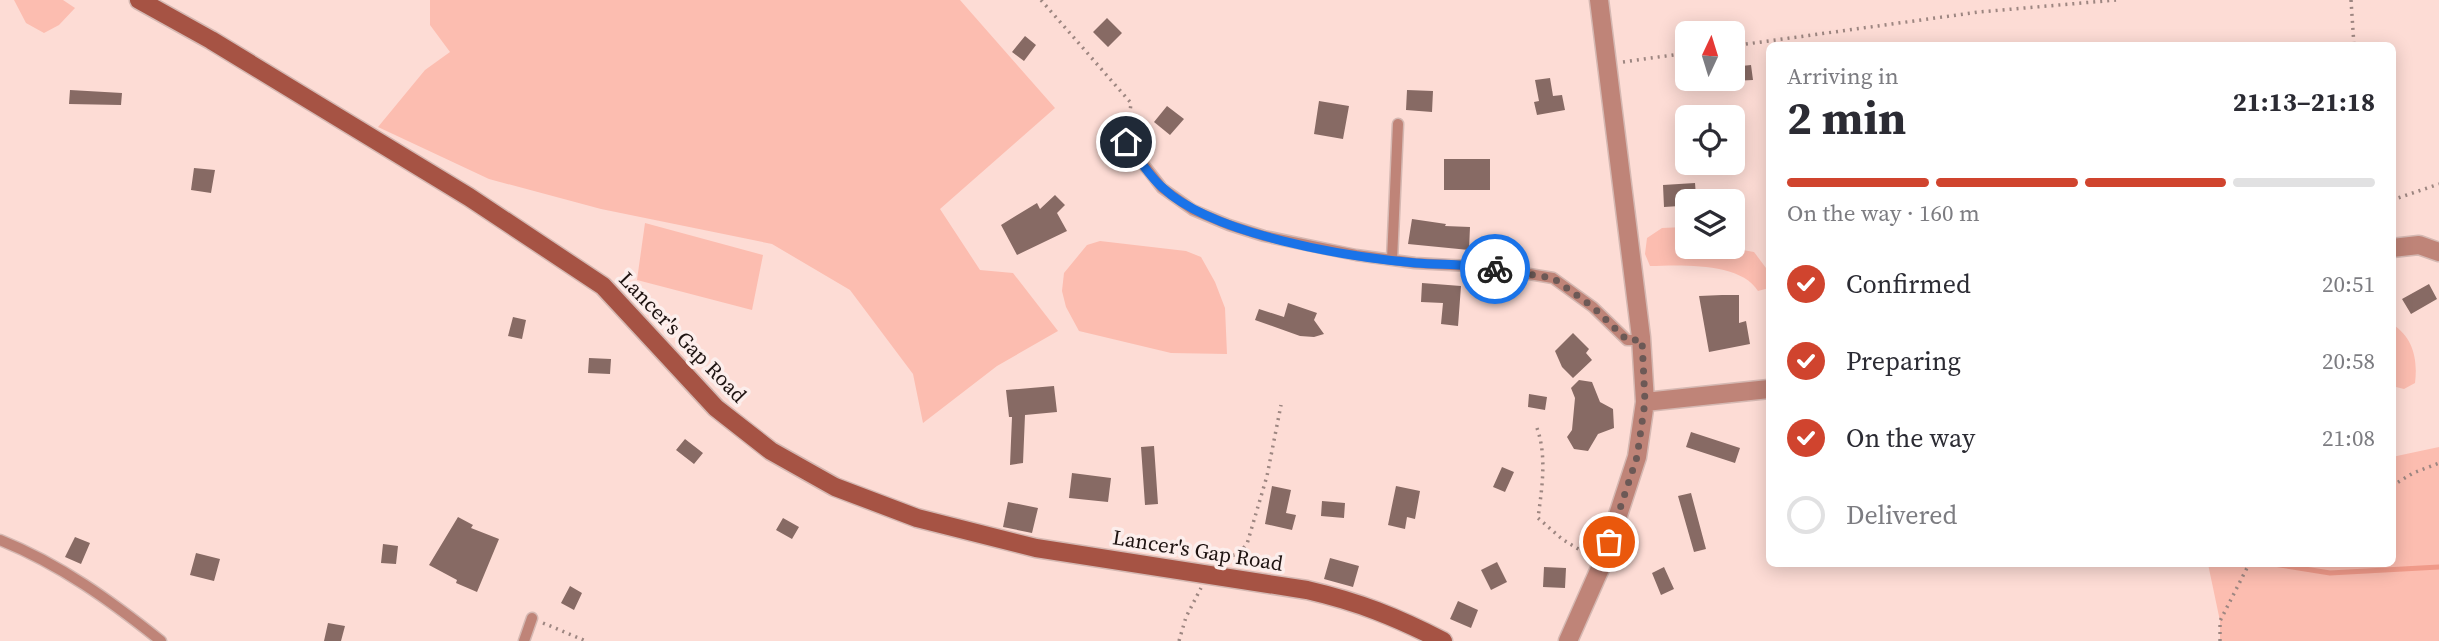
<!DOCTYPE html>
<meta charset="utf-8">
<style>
body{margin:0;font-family:"Source Serif 4",serif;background:#f2f2f3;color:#2b2b33;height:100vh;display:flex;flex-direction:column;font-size:26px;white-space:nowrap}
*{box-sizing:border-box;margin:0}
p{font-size:23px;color:#7c7c81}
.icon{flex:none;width:38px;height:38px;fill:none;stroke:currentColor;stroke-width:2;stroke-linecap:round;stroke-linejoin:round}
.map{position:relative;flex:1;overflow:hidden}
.panel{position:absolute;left:1766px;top:42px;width:630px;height:525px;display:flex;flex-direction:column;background:#fff;border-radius:10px;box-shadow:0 4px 18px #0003}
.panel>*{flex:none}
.needle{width:46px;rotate:4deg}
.controls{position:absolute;left:1675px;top:21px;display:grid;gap:14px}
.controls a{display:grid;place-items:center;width:70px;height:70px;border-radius:10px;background:#fff;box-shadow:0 4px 18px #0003;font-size:35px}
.pin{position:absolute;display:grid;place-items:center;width:60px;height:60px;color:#fff;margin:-30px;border:4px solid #fff;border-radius:50%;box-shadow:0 2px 7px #0007}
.courier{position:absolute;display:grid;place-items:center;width:70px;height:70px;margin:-35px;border:5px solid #1a73e8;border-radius:50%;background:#fff;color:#222;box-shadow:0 2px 9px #0007}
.summary em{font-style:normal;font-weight:700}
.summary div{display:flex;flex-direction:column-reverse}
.summary{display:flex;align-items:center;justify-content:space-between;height:119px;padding:0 21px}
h1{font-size:46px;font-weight:700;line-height:52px}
.bar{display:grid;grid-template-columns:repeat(4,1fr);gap:10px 7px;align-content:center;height:84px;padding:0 21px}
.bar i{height:9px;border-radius:5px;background:#e1e1e2}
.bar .active{background:#d0442e}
.bar p{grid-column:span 4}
ol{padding:0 21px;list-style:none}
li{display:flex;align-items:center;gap:21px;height:77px}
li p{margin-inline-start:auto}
li .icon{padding:7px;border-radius:50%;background:#d0442e;color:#fff;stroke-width:4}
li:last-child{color:#7c7c81}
li i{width:38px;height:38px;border:4px solid #e1e1e2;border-radius:50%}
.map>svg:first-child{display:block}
.green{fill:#fcbdb0}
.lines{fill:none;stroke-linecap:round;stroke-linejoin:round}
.stream{stroke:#f09a89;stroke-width:5}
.building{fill:#876a64}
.service-casing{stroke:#d5b8b2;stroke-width:13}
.minor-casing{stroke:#d5b8b2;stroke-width:21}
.secondary-casing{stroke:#d5b8b2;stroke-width:21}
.path{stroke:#9d8681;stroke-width:3.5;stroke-dasharray:2 5;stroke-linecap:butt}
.service{stroke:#bf8478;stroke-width:10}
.minor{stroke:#bf8478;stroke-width:18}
.secondary{stroke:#a65344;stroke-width:18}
.done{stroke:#6c5956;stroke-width:7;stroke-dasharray:0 12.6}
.route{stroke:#1a73e8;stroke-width:9}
.labels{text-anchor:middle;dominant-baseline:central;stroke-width:7;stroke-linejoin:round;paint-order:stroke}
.street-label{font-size:21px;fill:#1e1311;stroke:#fceeec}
</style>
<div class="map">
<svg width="2439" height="641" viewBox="0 0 2439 641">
<rect width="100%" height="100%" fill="#fddcd5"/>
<path class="green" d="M14 0H63L75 8 59 25 44 33 26 23Z
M430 0H960L1055 108 940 209 980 270 1013 273 1058 331 997 366 923 423 913 374 850 290 772 244 601 209 489 179 378 127 425 70 450 52 430 25Z
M645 223 763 255 752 310 637 280Z
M1687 224V247H1732L1733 238 1737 249 1754 252 1769 272V288L1758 291C1741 262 1680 265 1650 266L1645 254 1647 238 1662 228 1684 227Z
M1100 241 1186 251 1201 257 1215 282 1225 308 1227 354 1171 353 1079 331 1066 307 1062 291 1064 273 1087 245Z
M2392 324C2413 337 2418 359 2415 383L2404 389 2392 386Z
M2439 447V641H2220V621L2208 564H2392V457Z"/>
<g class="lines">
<path class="stream" d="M2274 564 2330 573 2439 567"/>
</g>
<path class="building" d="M1107 18 1122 33 1108 47 1093 32Z
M1025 36 1036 45 1024 61 1012 52Z
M1751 65 1753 80 1732 81V67Z
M1550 78 1553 96 1562 95 1565 110 1537 115 1534 102 1539 101 1535 80Z
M70 90 122 93 121 105 69 104Z
M1407 90 1433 91 1432 112 1406 110Z
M1319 101 1349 106 1343 139 1314 134Z
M1167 106 1184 119 1170 135 1154 122Z
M1444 159H1490V190H1444Z
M194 168 215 170 211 193 191 190Z
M1695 183 1696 196 1680 197V206L1664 207 1663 185Z
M1055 195 1065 205 1057 213 1067 231 1017 255 1001 225 1037 203 1040 209Z
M1412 219 1446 224 1445 226 1470 227 1469 250 1408 244Z
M1422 283 1461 286 1458 326 1441 324 1443 303 1421 302Z
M2429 284 2437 299 2411 314 2402 299Z
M1722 295H1739V323L1746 321 1750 344 1709 352 1699 296Z
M1288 303 1317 313 1314 320 1324 334 1314 337 1300 336 1255 320 1259 309 1284 317Z
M513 317 526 320 522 339 508 336Z
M1573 333 1589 349 1586 353 1592 360 1573 378 1562 367 1555 351Z
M589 358 611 359 610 374 588 373Z
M1579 380 1592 382 1600 402 1613 409 1614 428 1598 434 1588 451 1574 449 1567 437 1572 430 1575 398 1571 388Z
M1054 386 1057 412 1025 415 1023 463 1010 465 1012 417H1009L1006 390Z
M1529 394 1547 397 1545 410 1528 407Z
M1691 432 1740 448 1735 463 1686 447Z
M685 439 703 453 694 464 676 450Z
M1154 446 1158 504 1145 505 1141 447Z
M1502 467 1514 472 1505 492 1493 487Z
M1072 473 1111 478 1108 502 1069 498Z
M1272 486 1291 490 1286 513 1296 515 1292 530 1265 524Z
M1396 486 1420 491 1415 519 1407 517 1405 529 1388 525Z
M1691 493 1706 549 1694 552 1678 496Z
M1322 501 1345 503 1344 518 1321 516Z
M1008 502 1038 508 1032 533 1003 527Z
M458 517 473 525 471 528 499 539 477 592 456 583 457 580 429 565Z
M783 518 799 527 792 539 776 530Z
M75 537 90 543 81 564 65 557Z
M383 544 398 546 396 564 381 563Z
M196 553 220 559 214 581 190 575Z
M1330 558 1359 566 1353 587 1324 579Z
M1497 562 1507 582 1491 590 1481 570Z
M1544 567 1566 568 1565 588 1543 587Z
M1664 567 1674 589 1661 595 1652 573Z
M570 586 582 593 574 610 561 603Z
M1458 601 1478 610 1471 628 1450 619Z
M328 623 345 626 341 641H324Z"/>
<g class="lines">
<g class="service-casing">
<path id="service" d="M1126 142 1162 188 1193 210 1229 225 1264 236 1356 255 1415 263 1487 267 1553 278 1593 307 1627 340H1641
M1392 260 1398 124
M0 540C60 564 111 601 161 641
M524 641 532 618"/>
</g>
<g class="minor-casing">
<path id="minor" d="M2392 248 2419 245 2439 252
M1645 402 1769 389
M1568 641 1602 564 1637 457 1645 402 1641 337 1599 0"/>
</g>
<g class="secondary-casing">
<path id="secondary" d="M139 0 211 40 469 197 603 286 716 408 771 451 835 487 917 518 1036 548 1307 590C1359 602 1396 617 1443 641"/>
</g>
<path class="path" d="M1041 0 1131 103 1128 130
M2351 0 2354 46
M1732 46 1979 12 2116 0
M1623 62 1687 53
M2392 200 2439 184
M1537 428C1547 456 1542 488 1538 518L1562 539 1588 555
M2392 486 2413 473 2439 463
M1219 559 1238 554 1247 544 1267 476 1281 405
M543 623 586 641
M1179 641 1186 617 1201 588
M2220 641V621L2249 564"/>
<use href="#service" class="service"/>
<use href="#minor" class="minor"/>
<use href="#secondary" class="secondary"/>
</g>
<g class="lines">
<path class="done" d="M1495 269 1553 278 1593 307 1627 340H1642L1645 402 1637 457 1609 542"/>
<path class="route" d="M1126 142C1138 157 1149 176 1163 188 1213 235 1347 257 1416 263 1442 265 1469 264 1495 269"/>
</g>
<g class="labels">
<g class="street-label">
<text transform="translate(683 337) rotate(46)">Lancer's Gap Road</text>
<text transform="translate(1198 550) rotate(9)">Lancer's Gap Road</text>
</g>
</g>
</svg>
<div class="controls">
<a><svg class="needle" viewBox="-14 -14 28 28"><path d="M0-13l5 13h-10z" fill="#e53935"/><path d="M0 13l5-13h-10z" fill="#7c7c81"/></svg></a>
<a><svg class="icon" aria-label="locate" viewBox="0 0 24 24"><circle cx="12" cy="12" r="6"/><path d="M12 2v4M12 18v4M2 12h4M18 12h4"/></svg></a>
<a><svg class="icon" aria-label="layers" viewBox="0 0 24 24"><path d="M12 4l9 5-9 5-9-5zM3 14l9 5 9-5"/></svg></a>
</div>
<div class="pin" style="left:1609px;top:542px;background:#ea580c"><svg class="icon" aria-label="bag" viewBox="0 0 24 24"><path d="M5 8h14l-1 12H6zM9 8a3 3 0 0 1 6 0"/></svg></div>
<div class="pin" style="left:1126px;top:142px;background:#1f2937"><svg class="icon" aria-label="home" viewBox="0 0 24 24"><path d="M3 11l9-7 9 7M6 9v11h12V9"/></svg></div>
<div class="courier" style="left:1495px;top:269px"><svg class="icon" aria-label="bike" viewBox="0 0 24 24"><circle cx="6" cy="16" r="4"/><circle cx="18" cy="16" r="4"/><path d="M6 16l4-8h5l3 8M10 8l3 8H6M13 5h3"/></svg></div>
<section class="panel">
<div class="summary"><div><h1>2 min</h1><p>Arriving in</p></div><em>21:13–21:18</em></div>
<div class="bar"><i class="active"></i><i class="active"></i><i class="active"></i><i></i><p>On the way · 160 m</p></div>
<ol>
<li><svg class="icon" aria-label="check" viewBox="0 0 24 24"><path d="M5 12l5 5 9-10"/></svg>Confirmed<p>20:51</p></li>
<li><svg class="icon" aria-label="check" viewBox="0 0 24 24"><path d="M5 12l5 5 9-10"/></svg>Preparing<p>20:58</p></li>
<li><svg class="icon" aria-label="check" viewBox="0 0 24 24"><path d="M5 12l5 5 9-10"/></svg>On the way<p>21:08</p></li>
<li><i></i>Delivered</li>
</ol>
</section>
</div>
